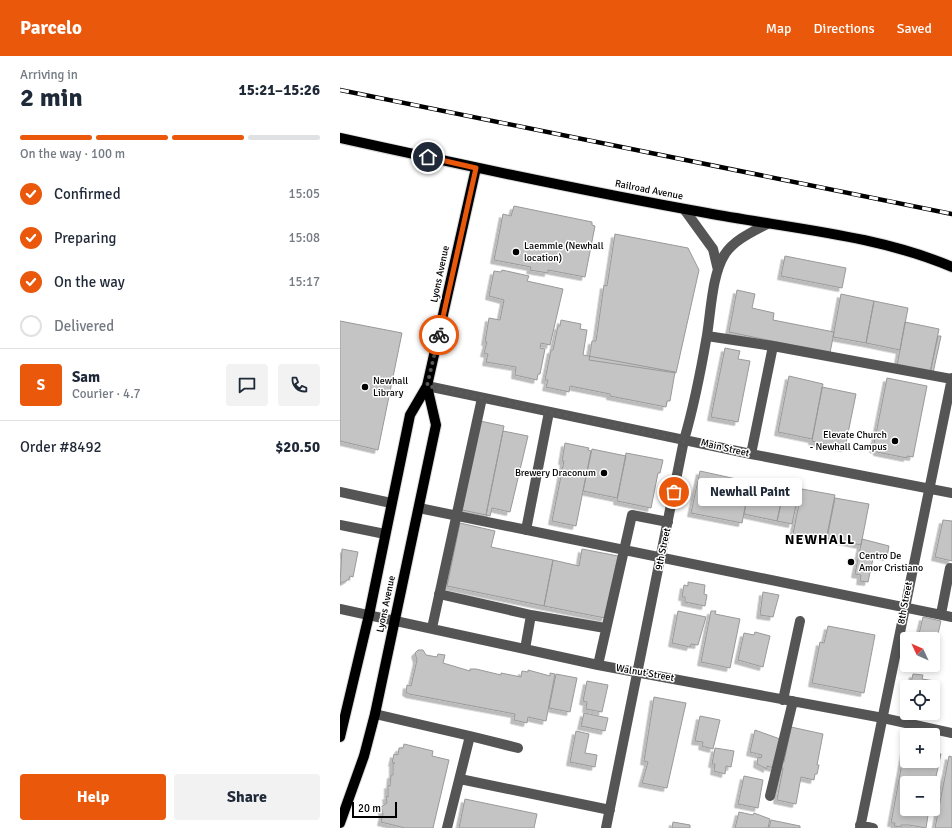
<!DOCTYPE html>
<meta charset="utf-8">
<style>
body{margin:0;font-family:Signika,sans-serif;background:#f2f2f3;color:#1f2937;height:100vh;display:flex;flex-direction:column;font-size:15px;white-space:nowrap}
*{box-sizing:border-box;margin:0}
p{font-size:13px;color:#747a83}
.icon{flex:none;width:22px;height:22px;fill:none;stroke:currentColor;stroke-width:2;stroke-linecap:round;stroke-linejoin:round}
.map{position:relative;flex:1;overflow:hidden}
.drawer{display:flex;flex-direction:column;background:#fff;width:340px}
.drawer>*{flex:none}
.needle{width:26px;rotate:314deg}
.buttons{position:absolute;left:560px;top:576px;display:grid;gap:8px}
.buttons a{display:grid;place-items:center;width:40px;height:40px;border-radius:4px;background:#fff;box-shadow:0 2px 6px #0003;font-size:20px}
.scale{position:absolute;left:12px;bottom:10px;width:45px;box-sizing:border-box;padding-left:4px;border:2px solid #000;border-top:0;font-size:11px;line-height:14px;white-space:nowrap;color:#000;-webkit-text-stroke:3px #fff;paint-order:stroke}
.pin{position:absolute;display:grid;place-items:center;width:34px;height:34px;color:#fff;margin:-17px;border:2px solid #fff;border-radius:50%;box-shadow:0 1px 4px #0007}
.courier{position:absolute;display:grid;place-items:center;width:40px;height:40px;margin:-20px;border:3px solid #ea580c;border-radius:50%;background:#fff;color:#222;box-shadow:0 1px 5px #0007}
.bubble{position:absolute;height:28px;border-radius:4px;background:#fff;box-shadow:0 2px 6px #0003;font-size:13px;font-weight:800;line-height:28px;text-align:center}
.overview em{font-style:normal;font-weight:800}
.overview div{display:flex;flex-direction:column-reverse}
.overview{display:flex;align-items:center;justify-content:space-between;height:68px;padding:0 20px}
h1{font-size:26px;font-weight:800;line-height:30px}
.bar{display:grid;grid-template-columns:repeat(4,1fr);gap:6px 4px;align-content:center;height:48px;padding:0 20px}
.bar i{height:5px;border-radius:3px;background:#e0e1e3}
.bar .current{background:#ea580c}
.bar p{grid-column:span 4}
.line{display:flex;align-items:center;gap:10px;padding:0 20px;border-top:1px solid #e0e1e3}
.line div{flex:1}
.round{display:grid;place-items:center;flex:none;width:42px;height:42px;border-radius:4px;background:#f2f2f3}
ol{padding:0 20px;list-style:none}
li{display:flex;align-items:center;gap:12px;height:44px}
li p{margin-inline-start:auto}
li .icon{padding:4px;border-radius:50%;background:#ea580c;color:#fff;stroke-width:4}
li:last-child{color:#747a83}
li i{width:22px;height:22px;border:2px solid #e0e1e3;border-radius:50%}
.cta{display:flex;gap:8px;margin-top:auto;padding:8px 20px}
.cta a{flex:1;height:46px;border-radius:4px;background:#ea580c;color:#fff;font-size:16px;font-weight:800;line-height:46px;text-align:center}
.cta a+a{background:#f2f2f3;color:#1f2937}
header{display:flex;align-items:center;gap:24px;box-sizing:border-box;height:56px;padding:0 20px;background:#ea580c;color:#fff}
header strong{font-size:19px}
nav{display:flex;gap:22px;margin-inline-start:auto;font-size:14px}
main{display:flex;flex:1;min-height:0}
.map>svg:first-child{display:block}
.building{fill:#c4c4c4;stroke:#999;filter:url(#shadow)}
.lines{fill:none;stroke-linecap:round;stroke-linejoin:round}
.major-casing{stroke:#dbdbdb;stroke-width:12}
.minor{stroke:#555;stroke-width:10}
.major{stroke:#000;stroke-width:10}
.rail-casing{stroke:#000;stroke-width:4.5}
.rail{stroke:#fff;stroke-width:3;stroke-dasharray:9;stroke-linecap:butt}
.done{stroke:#595959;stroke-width:4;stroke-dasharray:0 7.2}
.route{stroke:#ea580c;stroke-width:5}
.poi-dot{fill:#000;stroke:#fff;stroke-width:1.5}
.labels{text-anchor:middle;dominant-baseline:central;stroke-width:3;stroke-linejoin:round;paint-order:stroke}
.street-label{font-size:10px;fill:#000;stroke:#fff}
.poi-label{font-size:10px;fill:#000;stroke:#fff;text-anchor:start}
.district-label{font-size:14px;font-weight:bold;letter-spacing:1px;fill:#000;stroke:#fff}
</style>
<header>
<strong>Parcelo</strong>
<nav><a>Map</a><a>Directions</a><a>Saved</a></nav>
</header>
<main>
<section class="drawer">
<div class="overview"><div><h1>2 min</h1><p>Arriving in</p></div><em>15:21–15:26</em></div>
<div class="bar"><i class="current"></i><i class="current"></i><i class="current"></i><i></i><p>On the way · 100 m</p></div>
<ol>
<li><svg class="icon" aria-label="check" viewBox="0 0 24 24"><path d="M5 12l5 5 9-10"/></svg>Confirmed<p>15:05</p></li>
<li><svg class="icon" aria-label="check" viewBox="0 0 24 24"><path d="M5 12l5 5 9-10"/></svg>Preparing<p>15:08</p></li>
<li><svg class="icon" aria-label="check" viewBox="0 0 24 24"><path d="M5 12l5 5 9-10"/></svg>On the way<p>15:17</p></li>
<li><i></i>Delivered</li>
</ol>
<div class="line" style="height:72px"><b class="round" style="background:#ea580c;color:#fff">S</b><div><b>Sam</b><p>Courier · 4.7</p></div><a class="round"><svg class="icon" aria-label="chat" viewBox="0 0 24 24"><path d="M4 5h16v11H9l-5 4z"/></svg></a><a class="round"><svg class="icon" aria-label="phone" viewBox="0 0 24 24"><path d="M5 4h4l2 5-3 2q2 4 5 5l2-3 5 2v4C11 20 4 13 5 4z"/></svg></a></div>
<div class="line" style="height:52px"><div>Order #8492</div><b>$20.50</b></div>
<div class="cta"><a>Help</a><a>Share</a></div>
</section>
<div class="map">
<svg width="612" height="772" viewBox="0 0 612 772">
<defs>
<filter id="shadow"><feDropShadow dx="-3.5" dy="3.5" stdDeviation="0" flood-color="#0004"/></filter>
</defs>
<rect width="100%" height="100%" fill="#fff"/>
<path class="building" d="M174 150 252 166V169L255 170 245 221 208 214V217L190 214 191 211 154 204 163 158 171 160Z
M275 178 348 192 359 214 336 317 249 304 252 285H256L264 229 267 230Z
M445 200 506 212 502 232 441 220Z
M162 214 189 220 187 225 223 233 210 289 201 287 200 292 205 293 200 318H198L197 324 175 319 176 311 146 306 148 298 144 297 147 286H145L149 262 160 264 164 244 149 240 154 215 161 216Z
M397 234 415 238 412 252 434 257 433 264 494 276 490 297 389 276Z
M501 238 534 245 526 287 493 281Z
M534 245 568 252 560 294 526 287Z
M221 264 241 268 240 273 247 274 243 299 335 316 330 345H327L326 351 270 340V338L230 330 229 336 206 331 208 324H205L211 294H213L218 270H220Z
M0 265 62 277 38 394 0 385Z
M565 266 599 273 590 317 557 310Z
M598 280H601L593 317H590Z
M385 292 400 295 398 303 410 305 398 366 371 361Z
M449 320 483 328 472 383 438 376Z
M547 322 587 330 573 401 567 400V402L537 396V394L533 393Z
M482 331 516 338 505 392 472 385Z
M140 365 164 370 146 459 122 454Z
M163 375 188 380 170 456 152 452 150 460 146 459Z
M225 387 249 392 248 394 251 395 236 470 212 465 224 405H222Z
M252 393 286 400 277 442 243 435Z
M286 397 323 404 320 417H318L311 452 277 445Z
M360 415 410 426 402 467 351 457Z
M411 424 445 431 437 465 404 458Z
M444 432 459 435 452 468 437 465Z
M462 433 495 439 486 484 453 478Z
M495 442 529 448 521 489 487 482Z
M603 464 612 465V505L595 501Z
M120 467 155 475 151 491 213 504 204 550 107 530Z
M522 483 549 490 547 501 534 498 528 526 520 525 521 519 515 518Z
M2 493 18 496 13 521 10 520 9 523 4 526H1L0 529Z
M242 493 278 500 265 562 204 550 213 504 239 510Z
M348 526 365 529 364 538 367 539 365 550 345 546V541H342L344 529 348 530Z
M423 536 439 539 433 561 420 559Z
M338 555 366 561 358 589 351 588 350 591 332 587Z
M371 555H376L375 558 400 563 390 612 361 606Z
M583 561 601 565 597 582 579 578Z
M488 570 535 579 524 637 472 627 480 586 484 587Z
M415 576 430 580 423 611 398 604 404 577 414 579Z
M78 594H83L86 599 97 601 98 598 105 599 103 607 130 615V613H136L161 619V617L181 621 182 615 188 616V614L210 620V617L215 618 206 665 188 661 187 667 174 664 175 658 69 638 66 636 67 629 71 630 77 604 75 597Z
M216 618 237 622 230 656 209 652Z
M573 618 583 619 582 623 595 625 593 636V631H570Z
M247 625 268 629 262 656 246 653 247 646 243 645Z
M314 641 346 647 327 732 302 727 308 706 304 705Z
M244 657 268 662 265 675 241 670Z
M360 660 380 664 373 693 362 690 363 686 355 685Z
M451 671 483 678 477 709H479L477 718H475L474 724 461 721 456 748 437 744 443 712 440 711 441 706H444Z
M415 674 440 683 434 712 427 710V713L417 708 418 701 421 702 422 699 410 696Z
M236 675 249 678 245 697 257 699 255 711 230 706Z
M64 688 93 695 92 700 109 704 93 772H65L41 766 43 758 41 751 47 747 46 740 48 741V729L50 730 51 719H53V708L55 707H52L54 698 58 699 59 692H63Z
M565 691H567V705H593V696L601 698 593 734V727H567V753H589L586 772 569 769H561V771L554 770 555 767H551Z
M375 692 394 695 391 711 386 710 385 718 374 715 375 708H372Z
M609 700 612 701V772H595Z
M404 720 423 724 418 752 398 748Z
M125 743 197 758 194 772H119Z
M399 756 413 759 414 757 430 763 428 772H395Z
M431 764 460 770V772H429Z
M333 766 350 769V772H332Z"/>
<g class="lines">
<g class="major-casing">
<path id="major" d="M0 82C122 109 244 135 367 157 446 172 538 179 612 211
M0 681 29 559 70 359 87 330 136 112
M0 767 24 700 35 658 96 369 87 330"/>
</g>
<path class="minor" d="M344 153 373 193 378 214
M367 280 433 290 612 323
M87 330 411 398 612 437
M411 398 433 290
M0 436 51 447
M79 452 612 561
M0 469 45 478
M186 474 209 356
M99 538 191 559 265 572
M0 553 258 609 543 662 612 677
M601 558 610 512
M92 572 142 342
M185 593 191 559
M258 609 292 459 328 466
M443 644 460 565
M35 658 130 680 107 772
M130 680 178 692
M120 723 270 754
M430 740 453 645
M520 769 533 772
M266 772 344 384C354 350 361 314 367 279 371 255 372 218 385 198 394 184 412 176 427 168
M520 772 612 322"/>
<use href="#major" class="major"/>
<g class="rail-casing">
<path id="rail" d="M0 34 612 158"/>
</g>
<use href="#rail" class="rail"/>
</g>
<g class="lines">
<path class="done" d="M99 279 87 330 344 384 334 436"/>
<path class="route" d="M88 101 136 112 99 279"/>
</g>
<g class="poi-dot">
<circle cx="176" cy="196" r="4"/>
<circle cx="25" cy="331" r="4"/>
<circle cx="555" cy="385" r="4"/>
<circle cx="264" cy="417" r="4"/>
<circle cx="511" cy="506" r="4"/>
</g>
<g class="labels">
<g class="street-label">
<text transform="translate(309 134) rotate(11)">Railroad Avenue</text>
<text transform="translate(100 218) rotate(-78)">Lyons Avenue</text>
<text transform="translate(385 392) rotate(13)">Main Street</text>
<text transform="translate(323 493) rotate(-78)">9th Street</text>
<text transform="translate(565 547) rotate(-79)">8th Street</text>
<text transform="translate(46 548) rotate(-78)">Lyons Avenue</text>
<text transform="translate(305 617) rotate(10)">Walnut Street</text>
</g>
<g class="poi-label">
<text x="184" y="190">Laemmle (Newhall<tspan x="184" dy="12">location)</tspan></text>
<text x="33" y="325">Newhall<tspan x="33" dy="12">Library</tspan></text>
<text x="547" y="379" text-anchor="end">Elevate Church<tspan x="547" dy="12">- Newhall Campus</tspan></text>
<text x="256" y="417" text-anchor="end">Brewery Draconum</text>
<text x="519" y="500">Centro De<tspan x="519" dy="12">Amor Cristiano</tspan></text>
</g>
<g class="district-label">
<text x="480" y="483">NEWHALL</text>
</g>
</g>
</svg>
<div class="buttons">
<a><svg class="needle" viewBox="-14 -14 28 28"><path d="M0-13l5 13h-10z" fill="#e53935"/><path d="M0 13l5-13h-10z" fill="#747a83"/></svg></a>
<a><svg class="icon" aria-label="locate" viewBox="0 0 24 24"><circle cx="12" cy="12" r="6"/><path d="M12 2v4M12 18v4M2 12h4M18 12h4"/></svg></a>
<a>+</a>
<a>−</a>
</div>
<div class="scale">20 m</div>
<div class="pin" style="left:334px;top:436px;background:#ea580c"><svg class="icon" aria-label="bag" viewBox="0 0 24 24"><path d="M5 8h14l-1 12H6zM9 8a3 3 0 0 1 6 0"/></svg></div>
<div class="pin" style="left:88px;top:101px;background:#1f2937"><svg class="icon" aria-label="home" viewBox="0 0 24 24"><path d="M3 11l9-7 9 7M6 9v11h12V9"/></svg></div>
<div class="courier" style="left:99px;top:279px"><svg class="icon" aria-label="bike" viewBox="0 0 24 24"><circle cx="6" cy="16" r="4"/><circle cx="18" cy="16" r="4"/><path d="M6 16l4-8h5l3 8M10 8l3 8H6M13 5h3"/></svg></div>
<div class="bubble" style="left:358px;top:422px;width:104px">Newhall Paint</div>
</div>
</main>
